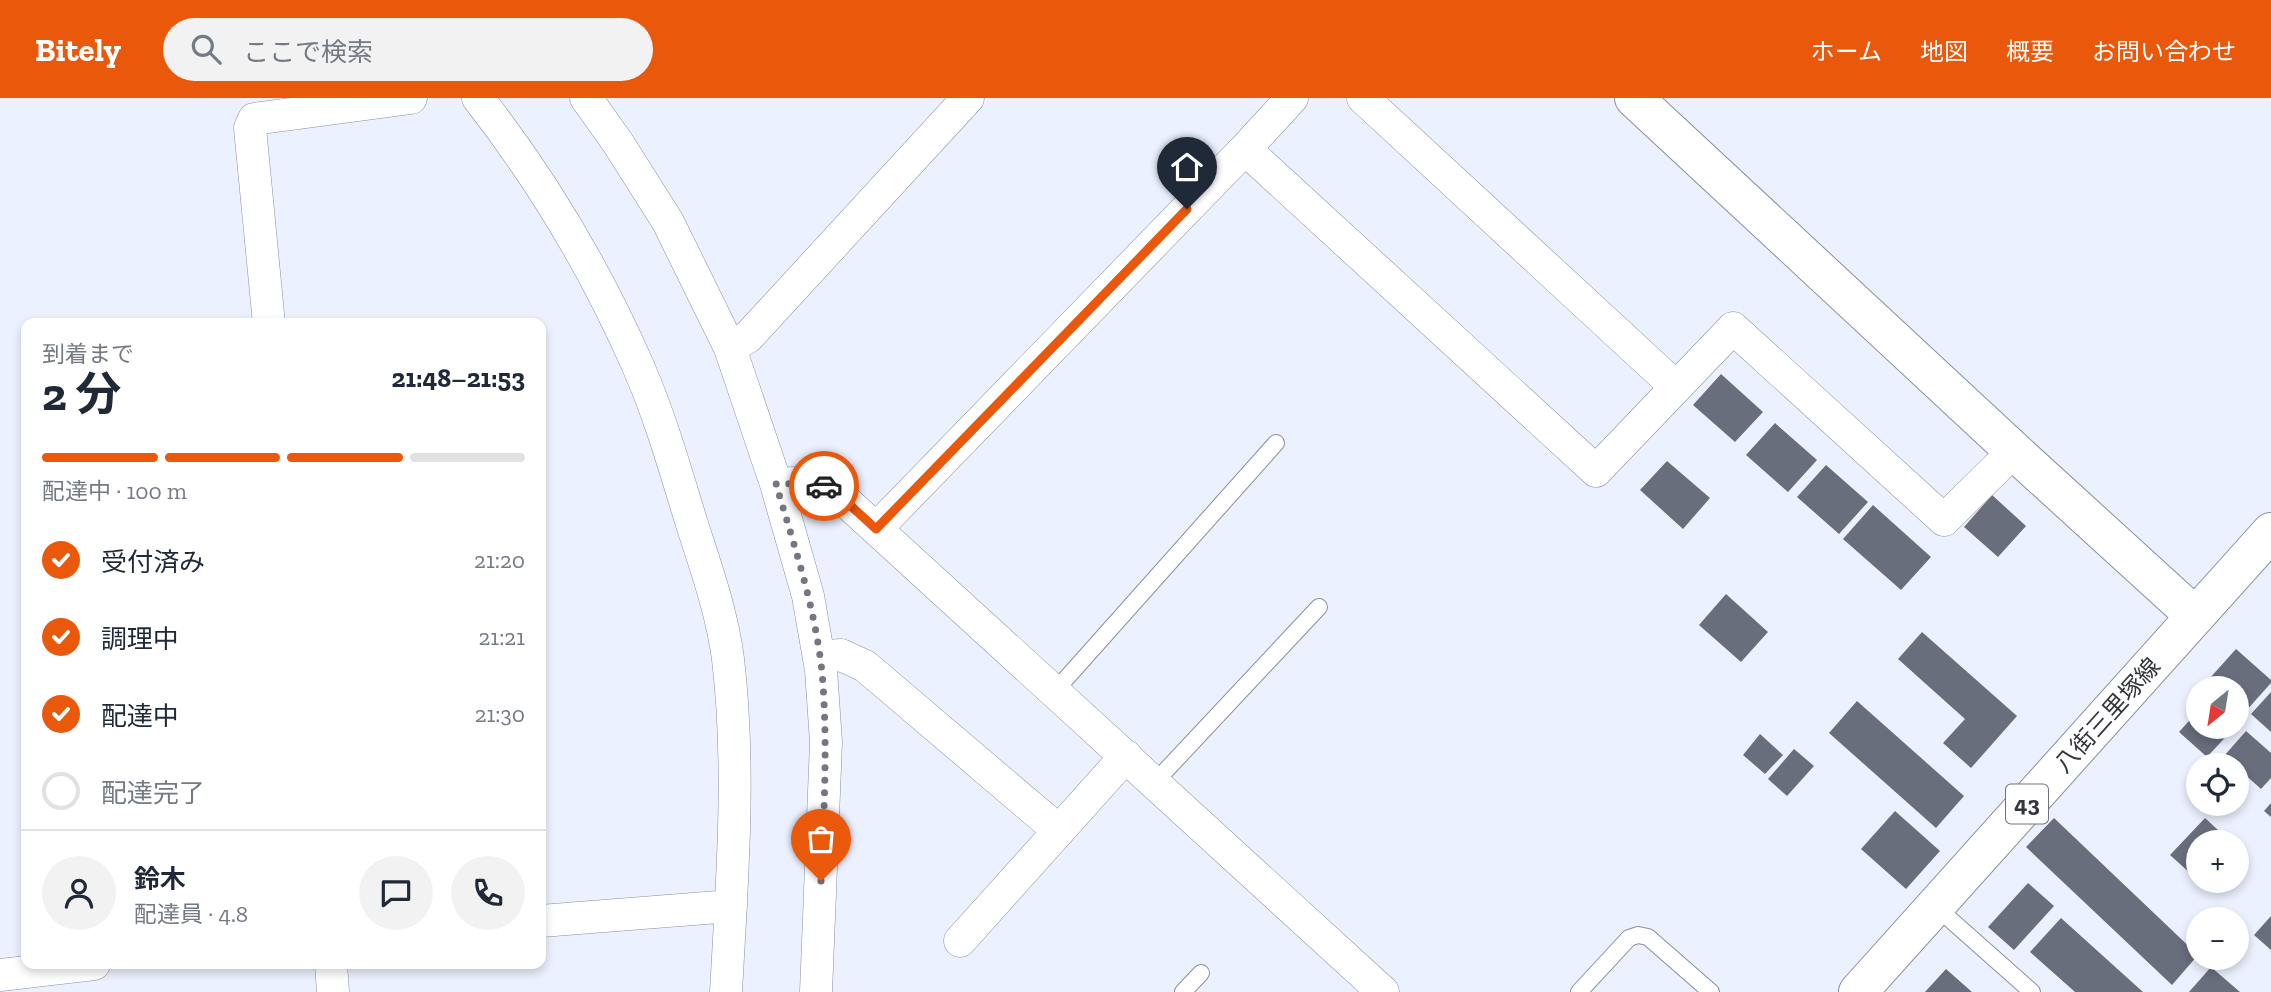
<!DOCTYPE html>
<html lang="ja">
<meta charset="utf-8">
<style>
body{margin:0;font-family:"Zilla Slab","Noto Sans JP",serif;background:#f2f2f3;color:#1f2937;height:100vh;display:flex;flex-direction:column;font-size:26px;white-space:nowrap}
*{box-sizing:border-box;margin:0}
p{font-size:23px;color:#747a83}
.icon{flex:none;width:38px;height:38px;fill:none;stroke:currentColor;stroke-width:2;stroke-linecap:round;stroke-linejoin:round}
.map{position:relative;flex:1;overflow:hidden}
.panel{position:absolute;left:21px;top:220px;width:525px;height:651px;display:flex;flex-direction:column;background:#fff;border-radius:14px;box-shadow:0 4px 10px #0003}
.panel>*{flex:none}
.needle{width:46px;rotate:210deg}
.fabs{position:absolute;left:2186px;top:578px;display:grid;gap:14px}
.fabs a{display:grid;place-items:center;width:63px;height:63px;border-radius:50%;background:#fff;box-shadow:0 4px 10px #0003;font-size:35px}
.pin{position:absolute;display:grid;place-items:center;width:60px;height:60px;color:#fff;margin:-72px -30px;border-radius:50% 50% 50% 0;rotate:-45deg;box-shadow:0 0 7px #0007}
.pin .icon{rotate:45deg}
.courier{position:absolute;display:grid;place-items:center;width:70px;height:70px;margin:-35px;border:5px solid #ea580c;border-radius:50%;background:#fff;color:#222;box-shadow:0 2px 9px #0007}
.head em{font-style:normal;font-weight:700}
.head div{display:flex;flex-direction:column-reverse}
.head{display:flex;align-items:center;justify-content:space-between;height:119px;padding:0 21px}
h1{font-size:46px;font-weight:700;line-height:52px}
.bar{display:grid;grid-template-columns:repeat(4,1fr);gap:10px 7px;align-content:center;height:84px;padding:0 21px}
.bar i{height:9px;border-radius:5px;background:#e0e1e3}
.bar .active{background:#ea580c}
.bar p{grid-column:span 4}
.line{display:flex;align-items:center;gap:18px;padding:0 21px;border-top:2px solid #e0e1e3}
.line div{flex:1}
.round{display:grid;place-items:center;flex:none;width:74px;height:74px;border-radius:37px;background:#f2f2f3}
ol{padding:0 21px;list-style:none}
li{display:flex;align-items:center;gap:21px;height:77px}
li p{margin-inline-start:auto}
li .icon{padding:7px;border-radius:50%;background:#ea580c;color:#fff;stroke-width:4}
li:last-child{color:#747a83}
li i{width:38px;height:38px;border:4px solid #e0e1e3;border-radius:50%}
header{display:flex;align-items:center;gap:42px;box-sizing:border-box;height:98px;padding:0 35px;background:#ea580c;color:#fff}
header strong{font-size:33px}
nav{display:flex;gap:38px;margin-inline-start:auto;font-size:24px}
.search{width:490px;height:63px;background:#f2f2f3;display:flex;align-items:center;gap:18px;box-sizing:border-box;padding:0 24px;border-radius:38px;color:#747a83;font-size:26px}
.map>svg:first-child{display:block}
.building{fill:#686e7c}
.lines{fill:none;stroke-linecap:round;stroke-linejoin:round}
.lane-casing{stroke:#898f9e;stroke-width:18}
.street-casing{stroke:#898f9e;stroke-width:33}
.secondary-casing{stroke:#898f9e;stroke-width:40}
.primary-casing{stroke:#898f9e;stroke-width:40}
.lane{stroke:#fff;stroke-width:16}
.street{stroke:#fff;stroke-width:32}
.secondary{stroke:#fff;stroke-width:38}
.primary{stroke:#fff;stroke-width:38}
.done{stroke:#747781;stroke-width:7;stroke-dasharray:0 12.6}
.route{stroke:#ea580c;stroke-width:9}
.labels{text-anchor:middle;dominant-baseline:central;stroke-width:7;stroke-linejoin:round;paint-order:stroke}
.shield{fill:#fff;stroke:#717277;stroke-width:2}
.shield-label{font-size:23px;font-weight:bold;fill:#34363d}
.street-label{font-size:24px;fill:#34363d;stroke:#fff}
</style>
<header>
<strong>Bitely</strong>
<div class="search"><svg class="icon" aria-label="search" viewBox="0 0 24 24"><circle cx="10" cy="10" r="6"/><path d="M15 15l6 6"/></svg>ここで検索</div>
<nav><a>ホーム</a><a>地図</a><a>概要</a><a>お問い合わせ</a></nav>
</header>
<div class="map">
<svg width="2271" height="894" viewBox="0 0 2271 894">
<rect width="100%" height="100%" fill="#ecf1ff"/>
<path class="building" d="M1721 276 1763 314 1735 344 1693 307Z
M1775 325 1817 362 1788 394 1746 357Z
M1667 363 1710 400 1683 431 1640 392Z
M1826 367 1868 404 1839 436 1797 399Z
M1992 397 2026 428 1998 459 1964 429Z
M1873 407 1931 459 1901 492 1843 441Z
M1726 496 1768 534 1741 564 1699 527Z
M1922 534 2017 618 1971 670 1943 645 1965 621 1898 561Z
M2236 551 2271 582V585L2245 614 2236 606V590H2219L2209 581Z
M2271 594V634L2251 616Z
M1857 603 1964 698 1936 730 1829 635Z
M2198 613V628L2234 630 2207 659 2179 634Z
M2246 633 2271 655V680L2261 691 2224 658Z
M1760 636 1783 657 1765 676 1743 657Z
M1794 651 1814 668 1787 698 1768 681Z
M2271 705V719L2264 713Z
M1895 713 1940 753 1906 791 1861 751Z
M2054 720 2198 857 2172 887 2026 749Z
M2205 720 2231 744H2198V782H2204L2201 785 2170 757Z
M2236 748 2244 755 2236 764Z
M2028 785 2054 808 2014 852 1988 829Z
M2271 818V852L2254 837Z
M2061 820 2143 894H2075L2030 854Z
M2211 869 2240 894H2189Z
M1946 871 1972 894H1925Z"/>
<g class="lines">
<g class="lane-casing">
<path id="lane" d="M1055 593 1276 345
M1155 684 1319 509
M1935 808 2032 894
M1183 894 1201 875
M1579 894 1629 840 1638 837 1648 839 1711 894"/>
</g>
<g class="street-casing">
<path id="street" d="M478 0C542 82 596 172 638 268 660 318 675 371 691 423 705 467 722 514 728 561 741 670 732 785 726 894
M586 0 618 45 668 124 730 250 776 386 808 498 821 572 826 644 816 894
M1363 0 1676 289
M1245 51 1596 373 1733 230 1944 422 2014 353
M269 226 250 30 254 21 411 0
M730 250 748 239 968 0
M776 386C800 384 820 383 840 398L1383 894
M876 431 1245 51 1292 0
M819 559 841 557 865 568 1059 733
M541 823 731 808
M960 843 1126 658
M331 866 333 894
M0 877 94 866"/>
</g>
<g class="secondary-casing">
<path id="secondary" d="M1634 0 2014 353 2195 518"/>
</g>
<g class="primary-casing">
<path id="primary" d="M1858 894 2271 434"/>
</g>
<use href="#lane" class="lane"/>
<use href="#street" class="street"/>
<use href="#secondary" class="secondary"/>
<use href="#primary" class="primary"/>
</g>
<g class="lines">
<path class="done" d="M821 783C824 713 828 643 822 574 815 509 794 447 776 386L811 385 824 388"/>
<path class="route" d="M824 388 840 398 876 431 1187 111"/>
</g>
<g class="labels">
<rect class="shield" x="2006" y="686.5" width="42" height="39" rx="5"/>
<g class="shield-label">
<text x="2027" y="706">43</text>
</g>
<g class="street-label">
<text transform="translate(2107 617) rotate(-48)">八街三里塚線</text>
</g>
</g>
</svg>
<div class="fabs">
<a><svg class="needle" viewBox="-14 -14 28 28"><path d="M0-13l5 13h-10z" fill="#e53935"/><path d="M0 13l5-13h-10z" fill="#747a83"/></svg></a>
<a><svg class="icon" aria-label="locate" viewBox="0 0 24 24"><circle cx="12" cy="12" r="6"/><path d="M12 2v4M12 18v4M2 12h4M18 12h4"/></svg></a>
<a>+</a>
<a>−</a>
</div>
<div class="pin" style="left:821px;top:783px;background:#ea580c"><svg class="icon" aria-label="bag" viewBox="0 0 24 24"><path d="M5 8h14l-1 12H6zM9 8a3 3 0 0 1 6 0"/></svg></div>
<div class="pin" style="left:1187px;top:111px;background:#1f2937"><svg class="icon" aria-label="home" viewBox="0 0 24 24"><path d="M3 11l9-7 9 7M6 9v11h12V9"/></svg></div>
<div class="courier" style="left:824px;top:388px"><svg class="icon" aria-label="car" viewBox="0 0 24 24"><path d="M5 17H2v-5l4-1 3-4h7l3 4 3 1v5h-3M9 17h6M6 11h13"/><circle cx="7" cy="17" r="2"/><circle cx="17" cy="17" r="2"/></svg></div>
<section class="panel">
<div class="head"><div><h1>2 分</h1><p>到着まで</p></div><em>21:48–21:53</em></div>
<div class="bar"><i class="active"></i><i class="active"></i><i class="active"></i><i></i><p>配達中 · 100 m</p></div>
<ol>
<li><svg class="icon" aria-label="check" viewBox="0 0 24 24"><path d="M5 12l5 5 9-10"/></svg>受付済み<p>21:20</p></li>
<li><svg class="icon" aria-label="check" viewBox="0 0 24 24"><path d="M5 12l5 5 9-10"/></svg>調理中<p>21:21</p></li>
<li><svg class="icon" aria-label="check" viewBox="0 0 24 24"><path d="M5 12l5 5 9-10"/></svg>配達中<p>21:30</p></li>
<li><i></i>配達完了</li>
</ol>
<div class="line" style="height:126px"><a class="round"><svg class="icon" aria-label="person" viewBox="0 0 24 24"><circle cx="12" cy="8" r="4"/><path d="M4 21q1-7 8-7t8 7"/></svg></a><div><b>鈴木</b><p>配達員 · 4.8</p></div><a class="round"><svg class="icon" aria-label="chat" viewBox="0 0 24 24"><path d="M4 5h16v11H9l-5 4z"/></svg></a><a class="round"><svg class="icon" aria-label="phone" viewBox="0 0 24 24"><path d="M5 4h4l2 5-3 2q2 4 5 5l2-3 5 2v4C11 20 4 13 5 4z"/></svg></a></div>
</section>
</div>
